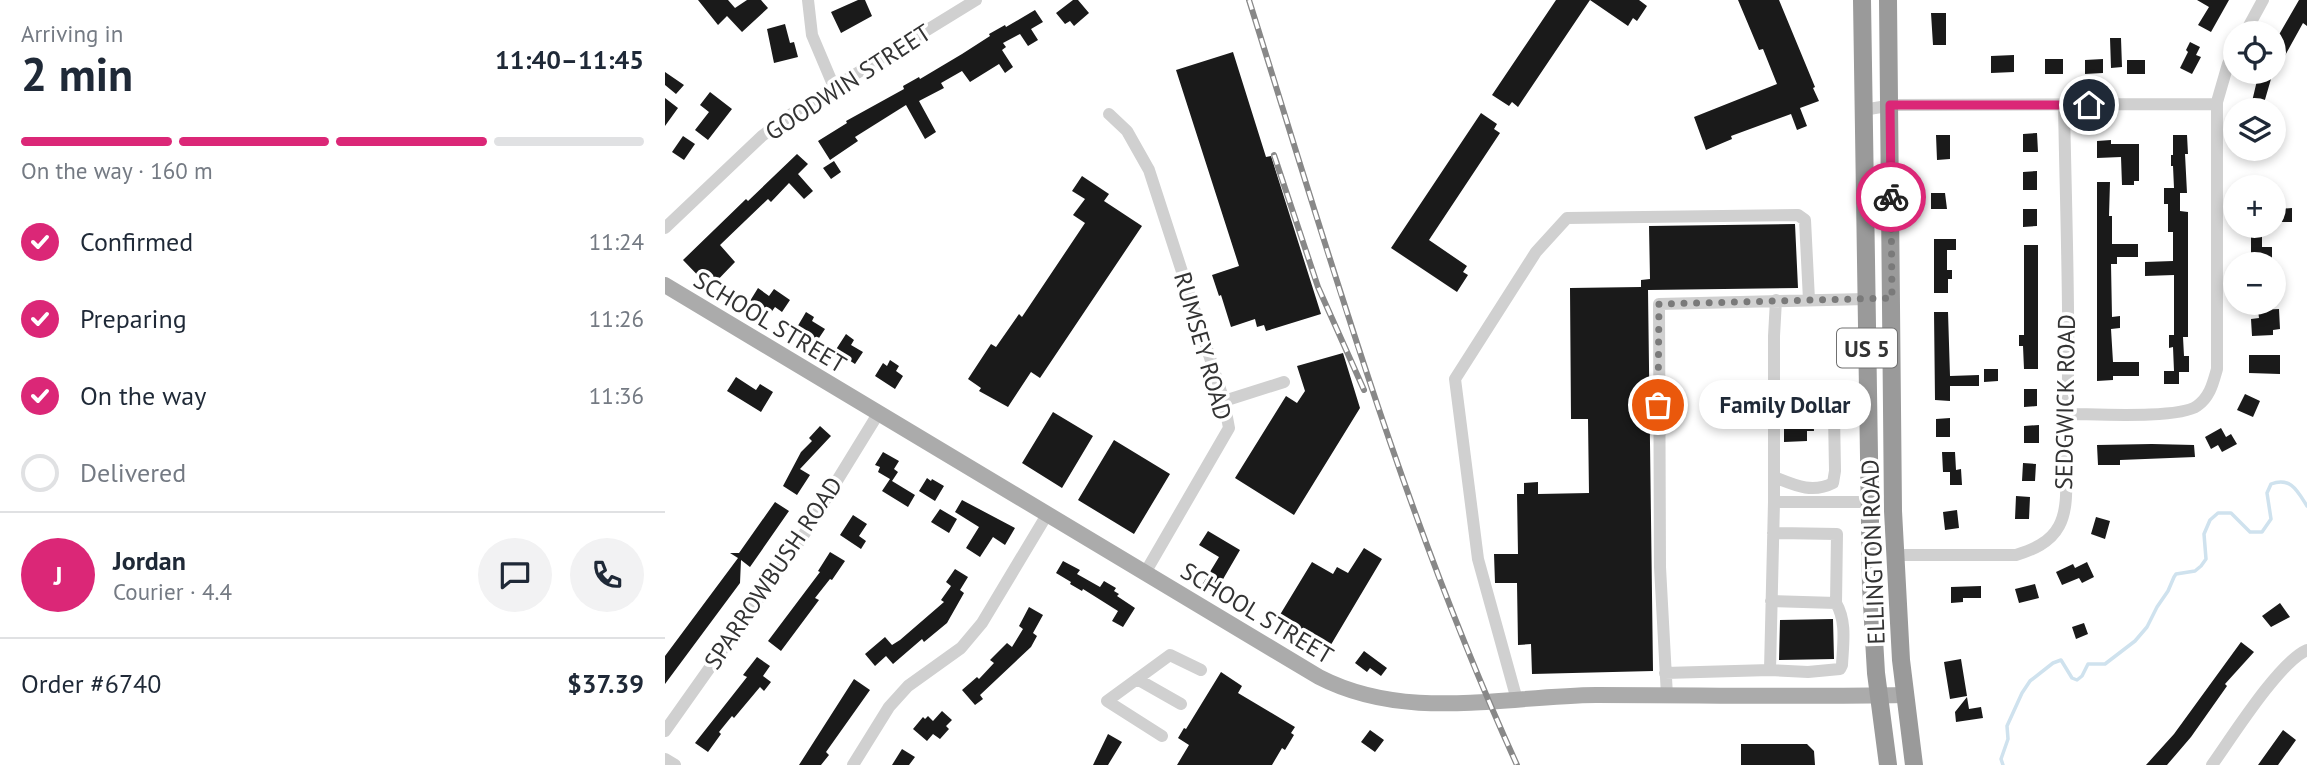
<!DOCTYPE html>
<meta charset="utf-8">
<style>
body{margin:0;font-family:"PT Sans",sans-serif;background:#f2f2f3;color:#1f2937;height:100vh;display:flex;flex-direction:column;font-size:26px;white-space:nowrap}
*{box-sizing:border-box;margin:0}
p{font-size:23px;color:#747a83}
.icon{flex:none;width:38px;height:38px;fill:none;stroke:currentColor;stroke-width:2;stroke-linecap:round;stroke-linejoin:round}
.map{position:relative;flex:1;overflow:hidden}
.details{display:flex;flex-direction:column;background:#fff;width:665px}
.details>*{flex:none}
.tools{position:absolute;left:1558px;top:21px;display:grid;gap:14px}
.tools a{display:grid;place-items:center;width:63px;height:63px;border-radius:50%;background:#fff;box-shadow:0 4px 10px #0003;font-size:35px}
.pin{position:absolute;display:grid;place-items:center;width:60px;height:60px;color:#fff;margin:-30px;border:4px solid #fff;border-radius:50%;box-shadow:0 2px 7px #0007}
.courier{position:absolute;display:grid;place-items:center;width:70px;height:70px;margin:-35px;border:5px solid #db2777;border-radius:50%;background:#fff;color:#222;box-shadow:0 2px 9px #0007}
.bubble{position:absolute;height:49px;border-radius:24px;background:#fff;box-shadow:0 4px 10px #0003;font-size:23px;font-weight:800;line-height:49px;text-align:center}
.headline em{font-style:normal;font-weight:800}
.headline div{display:flex;flex-direction:column-reverse}
.headline{display:flex;align-items:center;justify-content:space-between;height:119px;padding:0 21px}
h1{font-size:46px;font-weight:800;line-height:52px}
.bar{display:grid;grid-template-columns:repeat(4,1fr);gap:10px 7px;align-content:center;height:84px;padding:0 21px}
.bar i{height:9px;border-radius:5px;background:#e0e1e3}
.bar .active{background:#db2777}
.bar p{grid-column:span 4}
.line{display:flex;align-items:center;gap:18px;padding:0 21px;border-top:2px solid #e0e1e3}
.line div{flex:1}
.round{display:grid;place-items:center;flex:none;width:74px;height:74px;border-radius:37px;background:#f2f2f3}
ol{padding:0 21px;list-style:none}
li{display:flex;align-items:center;gap:21px;height:77px}
li p{margin-inline-start:auto}
li .icon{padding:7px;border-radius:50%;background:#db2777;color:#fff;stroke-width:4}
li:last-child{color:#747a83}
li i{width:38px;height:38px;border:4px solid #e0e1e3;border-radius:50%}
main{display:flex;flex:1;min-height:0}
.map>svg:first-child{display:block}
.lines{fill:none;stroke-linecap:round;stroke-linejoin:round}
.stream{stroke:#cfe2ee;stroke-width:3.5}
.building{fill:#1a1a1a}
.minor{stroke:#d0d0d0;stroke-width:12}
.major{stroke:#ababab;stroke-width:16}
.highway{stroke:#9a9a9a;stroke-width:18}
.rail-casing{stroke:#888;stroke-width:6}
.rail{stroke:#fff;stroke-width:3.5;stroke-dasharray:10;stroke-linecap:butt}
.done{stroke:#7a7a7a;stroke-width:7;stroke-dasharray:0 12.6}
.route{stroke:#db2777;stroke-width:9}
.labels{text-anchor:middle;dominant-baseline:central;stroke-width:7;stroke-linejoin:round;paint-order:stroke}
.shield{fill:#fff;stroke:#707070;stroke-width:2}
.shield-label{font-size:23px;font-weight:bold;fill:#333}
.street-label{font-size:24px;fill:#333;stroke:#fff}
</style>
<main>
<section class="details">
<div class="headline"><div><h1>2 min</h1><p>Arriving in</p></div><em>11:40–11:45</em></div>
<div class="bar"><i class="active"></i><i class="active"></i><i class="active"></i><i></i><p>On the way · 160 m</p></div>
<ol>
<li><svg class="icon" aria-label="check" viewBox="0 0 24 24"><path d="M5 12l5 5 9-10"/></svg>Confirmed<p>11:24</p></li>
<li><svg class="icon" aria-label="check" viewBox="0 0 24 24"><path d="M5 12l5 5 9-10"/></svg>Preparing<p>11:26</p></li>
<li><svg class="icon" aria-label="check" viewBox="0 0 24 24"><path d="M5 12l5 5 9-10"/></svg>On the way<p>11:36</p></li>
<li><i></i>Delivered</li>
</ol>
<div class="line" style="height:126px"><b class="round" style="background:#db2777;color:#fff">J</b><div><b>Jordan</b><p>Courier · 4.4</p></div><a class="round"><svg class="icon" aria-label="chat" viewBox="0 0 24 24"><path d="M4 5h16v11H9l-5 4z"/></svg></a><a class="round"><svg class="icon" aria-label="phone" viewBox="0 0 24 24"><path d="M5 4h4l2 5-3 2q2 4 5 5l2-3 5 2v4C11 20 4 13 5 4z"/></svg></a></div>
<div class="line" style="height:91px"><div>Order #6740</div><b>$37.39</b></div>
</section>
<div class="map">
<svg width="1642" height="765" viewBox="0 0 1642 765">
<rect width="100%" height="100%" fill="#fff"/>
<g class="lines">
<path class="stream" d="M1338 765 1336 759 1343 739 1342 726 1357 693 1365 681 1388 663 1396 660 1407 678 1412 680 1417 676 1423 664H1440L1470 641 1482 627 1492 607 1503 591 1509 577 1511 574 1530 571 1536 566 1541 559 1539 534 1545 520 1553 513H1566L1585 532H1597L1606 519 1602 493 1606 484C1626 476 1633 492 1642 506"/>
</g>
<path class="building" d="M33 0H63L70 8 82 0H96L103 8 77 32 62 16 53 25Z
M193 0H200L207 16 176 33 166 12Z
M408 0H413L424 13 409 26 405 21 400 24 391 13Z
M891 0H974L982 6 972 21 968 18 963 26 925 0 853 107 847 102 844 106 827 95Z
M1073 0H1114L1150 87 1148 88 1154 101 1135 108 1142 126 1132 130 1126 114 1066 136 1067 139 1041 150 1029 117 1112 84 1098 49 1094 50Z
M1532 0H1564L1546 32 1533 25 1544 7Z
M1634 0H1642V26L1638 23 1617 61 1608 57V45Z
M370 10 378 22 366 29 373 40 363 46 355 34 338 43 341 47 337 50 348 67 340 73 334 64 305 82 297 71 276 83 279 88 254 101 271 132 260 139 241 105 190 137 193 141 165 160 153 141 182 123 181 121 239 89 238 86 254 77 255 79 297 54 325 36 324 34 340 25 341 27Z
M1266 13H1281V45H1268Z
M120 24 125 43 129 42 133 57 109 63 102 29Z
M1445 38H1456L1457 67 1446 68Z
M1525 42 1535 47 1531 55 1536 57 1527 74 1515 68 1523 52 1521 50Z
M568 52 601 157 606 156 656 314 601 331 599 325 592 327 590 319 566 327 556 295 554 296 547 275 574 266 511 70Z
M1349 55V72L1326 73V56Z
M1380 59H1398V74H1380Z
M1438 59V73L1420 74V60Z
M1462 60H1480V74H1462Z
M0 72 19 85 11 94 0 85Z
M1594 72H1608L1597 110H1585Z
M45 92 67 109 43 140 30 130 44 112 35 105Z
M0 98 13 108 0 126Z
M816 113 832 124 829 129 835 133 764 240 802 266 798 272 803 275 792 292 726 248Z
M1372 133 1373 152H1358V134Z
M1271 135H1285V159L1272 160Z
M1508 135H1522L1523 154H1520L1522 193H1515V211L1523 212V337H1518L1519 356H1524V372H1514V384H1499V371H1509L1508 347 1504 348V335H1509V275L1480 276V262L1508 261V232H1503V204H1499V188H1509L1508 166H1506V155H1508Z
M18 136 30 144 19 160 7 152Z
M1446 140V144H1474V181H1469V185H1457L1456 157 1432 158V141Z
M1583 149H1597V159L1583 160Z
M132 154 143 164 133 174 148 191 139 199 124 183 106 202 103 199 55 245 70 262 45 288 18 260 81 199 83 201Z
M169 161 176 172 166 179 158 168Z
M1372 171V190H1358V172Z
M417 176 444 194 439 201 477 226 375 378 366 372 343 407 314 391 316 388 303 379 326 344 331 347 354 314 357 317 420 223 408 215 420 199 407 191Z
M1432 182H1445L1444 216H1447V244H1473V257H1452V264H1446L1447 317 1455 316V328L1446 329 1448 362H1474V376H1448V380L1432 381Z
M1266 193H1280L1282 209H1266Z
M1627 208V222H1613V209Z
M1358 209H1372V226L1358 227Z
M1130 224 1133 288 983 290 988 671 867 674 866 644 853 645 852 583H830L829 554H853L852 494H859V483L873 482V494L924 493 923 419H906L905 288 976 287V280L985 279 984 226Z
M1583 226H1597V247H1607V264H1586V236H1583Z
M1269 239H1291V250H1282V270H1287V279H1283V293H1269Z
M1359 245H1373V369H1359L1358 346H1354V335H1359Z
M93 288 104 296 109 289 125 300 117 312 110 307 105 314 85 301Z
M1614 309 1615 329 1608 330V335L1587 336 1586 319 1594 318 1593 310Z
M141 312 149 317 147 321 160 329 152 341 131 329Z
M1269 312H1283L1285 376 1314 375V386H1285V401L1270 400Z
M181 334 189 340 186 345 198 352 190 364 170 351Z
M678 353 695 408 629 515 570 478 621 396 632 403 640 391 632 366Z
M1584 355H1615V374L1584 373Z
M225 360 234 366 231 371 238 376 230 389 210 376 218 363 222 366Z
M1319 369H1333V381L1319 382Z
M71 377 91 390 95 384 108 392 96 412 62 391Z
M1359 389H1372V406L1359 407Z
M1580 394 1595 401 1588 417 1572 410Z
M1131 409 1148 411 1149 431H1142V441L1119 442V411Z
M388 412 428 436 397 488 357 463Z
M1285 418V437H1271V419Z
M1374 425V443H1359V426Z
M155 426 166 436 135 469 145 475 132 495 118 486 136 452 147 441 144 438Z
M1556 428 1561 437 1566 434 1572 444 1557 452 1553 445 1546 449 1540 437Z
M449 440 505 474 469 534 413 500Z
M1487 444 1529 445 1530 457 1455 460V465H1433L1432 445Z
M218 452 234 461 229 469 233 472 227 481 250 495 243 507 217 491 225 479 213 472 215 467 210 465Z
M1277 452H1290L1291 470 1296 469 1297 485H1285V472H1278Z
M1358 463 1371 464 1370 481H1357Z
M262 478 266 481 267 479 279 486 270 501 254 491Z
M1351 496 1365 497 1364 519H1350Z
M297 500 350 528 340 545 328 537 315 557 301 548 314 527 290 512Z
M110 502 124 511 85 567 76 560 75 583 0 684V656L73 558 65 553H74Z
M275 509 292 519 284 533 266 522Z
M1292 510 1294 528 1280 530 1278 512Z
M188 515 202 524 194 536 201 541 196 549 175 535Z
M1431 517 1445 521 1440 539 1426 534Z
M543 531 575 550 550 593 537 585 554 557 534 545Z
M699 548 717 559 664 648 613 618 647 562 668 574 672 567 683 573Z
M165 552 180 561 167 580 165 579 150 598 154 600 116 651 103 641 155 572 153 571Z
M398 561 415 570 412 574 435 587 439 581 451 588 449 591 454 594 452 596 470 608 458 627 447 621 453 611 418 589 417 591 405 584 406 582 391 573Z
M1422 562 1429 577 1417 583 1414 578 1397 585 1391 572 1408 564 1410 568Z
M290 569 303 577 295 590 299 593 282 623 259 642 257 639 228 664 221 656 210 666 200 654 220 637 227 645 235 640 279 602 276 600 286 586 281 582Z
M1370 584 1374 598 1354 603 1350 589Z
M1316 586V598H1298V602L1286 603V587Z
M1615 603 1625 617 1606 627 1597 616Z
M364 607 378 615 368 633 372 636 366 647 315 695 318 699 310 705 297 690 312 677 314 679 329 663 325 660 342 643 347 647 358 629 354 626Z
M1168 619 1169 659 1114 660 1115 620Z
M1419 623 1423 634 1411 639 1407 627Z
M1576 642 1589 652 1560 684 1562 686 1526 737 1502 765H1481L1509 734Z
M699 651 722 668 716 676 705 668 702 672 690 663Z
M92 657 105 666 98 676 106 682 99 691 95 687 69 718 67 716 54 732 56 734 43 752 30 743 82 677 78 675Z
M1296 659 1302 696 1285 699 1279 662Z
M556 672 577 686 573 693 630 727 626 733 629 735 620 750 617 748 607 765H512L524 745 513 738 519 728 521 729Z
M189 679 205 690 161 752 164 755 156 765H134Z
M1302 697 1304 709 1316 707 1318 718 1291 722 1290 712Z
M277 711 287 720 281 726 284 729 275 739 268 734 262 741 248 729 258 717 260 719 263 716 268 721Z
M705 730 719 740 710 752 696 742Z
M1618 730 1631 740 1613 765H1593Z
M443 734 457 742 443 765H428Z
M1076 744H1142L1149 751 1150 765H1076Z
M237 749 250 757 244 765H227Z"/>
<g class="lines">
<path class="minor" d="M143 0 147 35 169 87
M1580 33 1598 0
M1198 110 1228 105 1552 104
M444 114 462 131 484 170 559 401 564 428 480 573
M0 228 97 136 132 110 311 0
M1111 300 1109 336V502H1204
M559 401 619 382
M1109 401C1128 401 1159 395 1169 414L1170 471 1168 483C1147 494 1129 485 1109 477
M1403 414C1429 414 1514 419 1532 406 1545 397 1548 383 1552 369V102L1563 64 1570 52
M1231 555H1351C1367 550 1385 543 1394 526 1405 506 1400 475 1401 452 1406 337 1401 220 1399 105
M1106 601 1171 603 1172 534 1108 533
M1105 670 1143 672 1175 669 1177 665C1178 644 1182 622 1171 603
M1000 673 1105 670 1109 502
M472 679 516 704
M1002 696 995 567 994 304 1201 299
M852 700 813 559 790 379 871 252 902 218 1133 215 1140 220 1144 300
M0 731 138 536 213 414
M497 736 442 701 505 655 536 670
M0 759 10 765
M188 765 224 707 243 686 296 648 317 623 383 513
M1547 765C1567 737 1614 662 1642 650"/>
<path class="major" d="M0 285 654 677C741 722 838 696 931 695 1034 695 1137 697 1239 695"/>
<path class="highway" d="M1197 0 1206 587 1211 673 1223 765
M1223 0 1228 511 1236 660 1249 765"/>
<g class="rail-casing">
<path id="rail" d="M584 0C665 258 740 519 852 765
M609 155 653 287 699 390"/>
</g>
<use href="#rail" class="rail"/>
</g>
<g class="lines">
<path class="done" d="M993 405 994 304 1227 298 1226 197"/>
<path class="route" d="M1226 197 1225 105H1424"/>
</g>
<g class="labels">
<rect class="shield" x="1172" y="328.5" width="60" height="39" rx="5"/>
<g class="shield-label">
<text x="1202" y="348">US 5</text>
</g>
<g class="street-label">
<text transform="translate(183 82) rotate(-33)">GOODWIN STREET</text>
<text transform="translate(105 322) rotate(31)">SCHOOL STREET</text>
<text transform="translate(538 346) rotate(74)">RUMSEY ROAD</text>
<text transform="translate(1400 402) rotate(-89)">SEDGWICK ROAD</text>
<text transform="translate(1208 552) rotate(-92)">ELLINGTON ROAD</text>
<text transform="translate(108 573) rotate(-56)">SPARROWBUSH ROAD</text>
<text transform="translate(592 613) rotate(31)">SCHOOL STREET</text>
</g>
</g>
</svg>
<div class="tools">
<a><svg class="icon" aria-label="locate" viewBox="0 0 24 24"><circle cx="12" cy="12" r="6"/><path d="M12 2v4M12 18v4M2 12h4M18 12h4"/></svg></a>
<a><svg class="icon" aria-label="layers" viewBox="0 0 24 24"><path d="M12 4l9 5-9 5-9-5zM3 14l9 5 9-5"/></svg></a>
<a>+</a>
<a>−</a>
</div>
<div class="pin" style="left:993px;top:405px;background:#ea580c"><svg class="icon" aria-label="bag" viewBox="0 0 24 24"><path d="M5 8h14l-1 12H6zM9 8a3 3 0 0 1 6 0"/></svg></div>
<div class="pin" style="left:1424px;top:105px;background:#1f2937"><svg class="icon" aria-label="home" viewBox="0 0 24 24"><path d="M3 11l9-7 9 7M6 9v11h12V9"/></svg></div>
<div class="courier" style="left:1226px;top:197px"><svg class="icon" aria-label="bike" viewBox="0 0 24 24"><circle cx="6" cy="16" r="4"/><circle cx="18" cy="16" r="4"/><path d="M6 16l4-8h5l3 8M10 8l3 8H6M13 5h3"/></svg></div>
<div class="bubble" style="left:1034px;top:380px;width:172px">Family Dollar</div>
</div>
</main>
